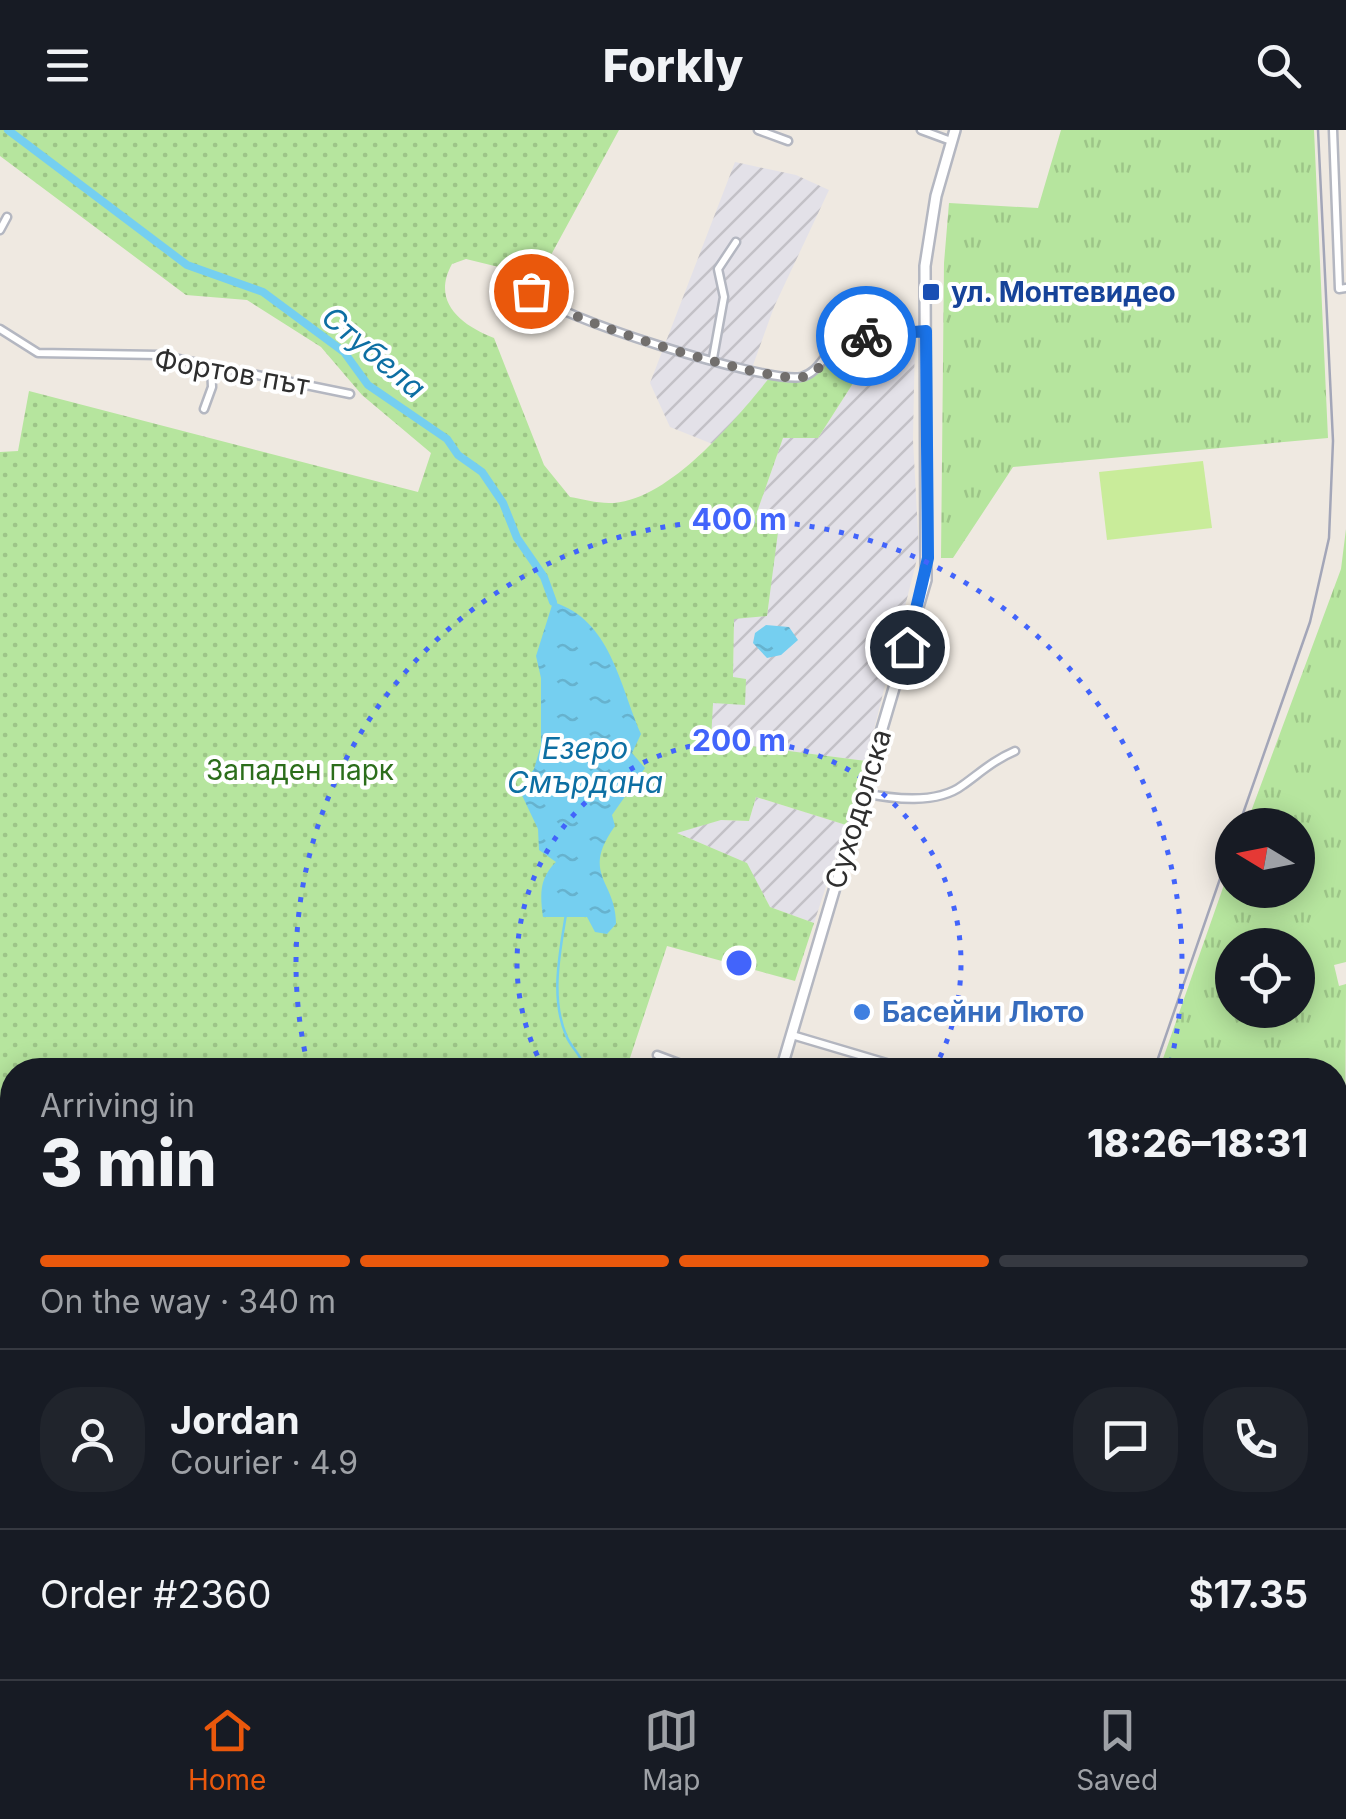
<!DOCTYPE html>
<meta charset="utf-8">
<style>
body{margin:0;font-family:Inter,sans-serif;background:#20242c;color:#f1f3f6;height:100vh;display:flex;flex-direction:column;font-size:38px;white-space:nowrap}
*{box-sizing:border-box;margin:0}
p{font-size:32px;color:#9ea1a6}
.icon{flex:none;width:55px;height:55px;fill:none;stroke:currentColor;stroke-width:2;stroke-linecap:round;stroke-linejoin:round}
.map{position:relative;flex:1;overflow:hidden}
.panel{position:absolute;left:0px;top:928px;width:1348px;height:622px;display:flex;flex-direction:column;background:#171b24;border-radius:40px 40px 0 0;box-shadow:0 5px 25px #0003}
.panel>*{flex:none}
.needle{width:65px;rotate:280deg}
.buttons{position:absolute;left:1215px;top:678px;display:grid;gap:20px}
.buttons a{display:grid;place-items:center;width:100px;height:100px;border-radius:50%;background:#171b24;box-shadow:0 5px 25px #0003;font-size:50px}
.pin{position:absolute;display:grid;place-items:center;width:85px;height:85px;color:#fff;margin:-42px;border:5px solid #fff;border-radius:50%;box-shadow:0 2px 10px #0007}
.courier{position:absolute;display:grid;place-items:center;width:100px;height:100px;margin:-50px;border:8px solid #1a73e8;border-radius:50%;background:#fff;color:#222;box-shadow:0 2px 12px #0007}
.headline em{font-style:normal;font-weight:800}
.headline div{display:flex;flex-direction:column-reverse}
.headline{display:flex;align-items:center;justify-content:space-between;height:170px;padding:0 40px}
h1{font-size:65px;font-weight:800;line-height:75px}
.bar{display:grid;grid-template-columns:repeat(4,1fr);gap:15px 10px;align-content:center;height:120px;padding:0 40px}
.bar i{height:12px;border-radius:8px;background:#363941}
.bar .selected{background:#ea580c}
.bar p{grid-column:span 4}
.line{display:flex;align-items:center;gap:25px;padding:0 40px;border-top:2px solid #363941}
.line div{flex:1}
.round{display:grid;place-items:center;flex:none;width:105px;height:105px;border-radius:40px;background:#20242c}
header{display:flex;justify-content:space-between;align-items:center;height:130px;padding:0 40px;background:#171b24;font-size:45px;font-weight:800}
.dock{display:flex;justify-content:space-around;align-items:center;height:140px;border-top:2px solid #363941;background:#171b24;font-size:28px;color:#9ea1a6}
.dock a{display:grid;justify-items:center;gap:5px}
.dock .selected{color:#ea580c}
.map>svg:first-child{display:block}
.industrial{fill:url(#industrial-furrows)}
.grass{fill:url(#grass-tufts);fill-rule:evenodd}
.park{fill:url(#park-dots)}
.pitch{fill:#c9ec9a}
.water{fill:url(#water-ripples)}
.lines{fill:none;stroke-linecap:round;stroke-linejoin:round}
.stream{stroke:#75cff0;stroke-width:2.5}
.canal{stroke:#75cff0;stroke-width:8}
.street-casing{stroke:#b4b7c1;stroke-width:11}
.secondary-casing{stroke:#b4b7c1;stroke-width:14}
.street{stroke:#fff;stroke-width:6}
.secondary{stroke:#fff;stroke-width:9}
.rail{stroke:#a3a6b8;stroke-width:2.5}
.done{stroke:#726f6d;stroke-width:10;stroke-dasharray:0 18}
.route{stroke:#1a73e8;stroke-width:12}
.ring{fill:none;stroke:#4264fb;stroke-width:5;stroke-dasharray:5 10}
.transit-dot{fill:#1a4fb4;stroke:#fff;stroke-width:4}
.shop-dot{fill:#3f7fe0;stroke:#fff;stroke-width:4}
.labels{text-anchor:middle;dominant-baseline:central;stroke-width:8;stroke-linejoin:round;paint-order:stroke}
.transit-label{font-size:28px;font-weight:bold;fill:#164399;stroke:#fff;text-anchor:start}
.street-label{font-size:28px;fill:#2e2e2e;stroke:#fff}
.park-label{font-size:28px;fill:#2c6e1b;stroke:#fff}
.shop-label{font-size:28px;font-weight:bold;fill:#366cbe;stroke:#fff;text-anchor:start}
.water-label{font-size:30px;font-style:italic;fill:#0d6fa3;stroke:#fff}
.centre{fill:#4264fb;stroke:#fff;stroke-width:5}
.ring-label{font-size:30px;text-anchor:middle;font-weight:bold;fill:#4264fb;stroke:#fff;stroke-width:8;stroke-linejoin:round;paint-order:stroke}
</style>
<header><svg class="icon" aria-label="menu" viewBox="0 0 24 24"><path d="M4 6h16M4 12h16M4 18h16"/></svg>Forkly<svg class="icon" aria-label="search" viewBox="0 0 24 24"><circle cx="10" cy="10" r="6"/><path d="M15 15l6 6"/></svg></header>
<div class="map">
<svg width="1346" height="1549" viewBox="0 0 1346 1549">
<defs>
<pattern id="industrial-furrows" width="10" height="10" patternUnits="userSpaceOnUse" patternTransform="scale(2.5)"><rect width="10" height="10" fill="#e3e1e8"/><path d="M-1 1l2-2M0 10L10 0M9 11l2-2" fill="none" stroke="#c3c1c7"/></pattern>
<pattern id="grass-tufts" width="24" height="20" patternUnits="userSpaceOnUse" patternTransform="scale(2.5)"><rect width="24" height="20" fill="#b6e59e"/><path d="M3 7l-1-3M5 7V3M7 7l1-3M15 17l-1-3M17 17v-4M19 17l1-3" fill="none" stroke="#9dc588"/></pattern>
<pattern id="park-dots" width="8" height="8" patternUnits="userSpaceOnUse" patternTransform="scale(2.5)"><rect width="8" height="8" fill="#b6e59e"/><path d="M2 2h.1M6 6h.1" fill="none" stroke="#9dc588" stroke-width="1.8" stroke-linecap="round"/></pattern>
<pattern id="water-ripples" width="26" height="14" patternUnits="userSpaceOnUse" patternTransform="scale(2.5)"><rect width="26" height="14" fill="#75cff0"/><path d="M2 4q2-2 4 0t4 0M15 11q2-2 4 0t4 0" fill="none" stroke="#66b2ce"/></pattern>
</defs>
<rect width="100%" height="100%" fill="#efe9e1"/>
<path class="industrial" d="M735 32 796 45 829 60 774 177 752 238 773 244 715 315 670 297 650 253Z
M915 205 913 310 919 421 866 631 710 611 713 572 745 574 733 547 734 488 767 486 779 387 756 385 783 308H818L882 208Z
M756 667 846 695 814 793 770 777 746 733 675 702 721 690 749 691Z"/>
<path class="grass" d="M1061 0H1314L1328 308 1013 337 953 428H941L944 133 949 73 1038 78Z
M1346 399V832L1334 835 1339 856 1346 854 1343 1290 1335 1279V940H1159L1232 732V760H1298V695H1246L1341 439ZM1232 815H1298V880H1232Z
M1346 1382V1549H1281L1269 1538H1335V1397Z"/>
<path class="park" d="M0 0H619L539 147 466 129 452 134C431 172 461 195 494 208L544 335 570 367C582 369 596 373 609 373 668 373 736 289 770 247 826 256 806 235 841 216 852 209 869 209 882 208L818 308H783L756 385 780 387 767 486 734 489 733 547 746 549 745 575 713 573 711 611 866 631 846 695 756 667 749 691 721 690 677 703 747 733 770 777 814 793 795 851 667 816 626 940H12V1538H622L633 1549H0V322L18 321 29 261 418 362 431 323 362 265 321 217 247 170 186 165 0 26Z"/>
<path class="pitch" d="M1203 331 1212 398 1107 410 1099 342Z"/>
<path class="water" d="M553 472C611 490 619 554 641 604L632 623 645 638 612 685 615 696C580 745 616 750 616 794L607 804 595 802 587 787H543C540 765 539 748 556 732L539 720 538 699 519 659 534 639 541 615V548L536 526Z
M766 495 789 497 798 510 781 525 767 528 753 513 755 503Z"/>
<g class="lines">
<path class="stream" d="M566 784C560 822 550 867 566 905 571 919 583 924 583 940
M1335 1096 1346 1073
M745 1538 748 1549"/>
<path class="canal" d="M8 0 187 135 263 162 344 222 368 255 447 309 458 325 482 342 503 373 517 408 544 447 553 472"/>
<g class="street-casing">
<path id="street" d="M758 0 788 11
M921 0 951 11
M1333 0 1339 159 1346 158
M0 100 7 87
M531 161C549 186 769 254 801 247 820 243 825 220 841 212 865 201 899 203 926 201
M0 199 38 223 159 225 350 264
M713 228 724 167 718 139 736 112
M204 279 212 257 211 235
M863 663C893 669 937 675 963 655 981 642 994 630 1015 621
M792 905 910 940
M657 925 697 940"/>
</g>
<g class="secondary-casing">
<path id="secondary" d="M781 940 926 450 925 136 936 66 955 0
M649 1549 650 1538"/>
</g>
<use href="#street" class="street"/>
<use href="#secondary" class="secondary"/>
<path class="rail" d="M1239 695 1310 492 1329 408 1333 311 1318 0
M1154 940 1232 714
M1261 1538 1273 1549"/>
</g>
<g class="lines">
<path class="done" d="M531 161C548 186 772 255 803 247 829 240 826 211 866 206"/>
<path class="route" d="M866 206 926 201 928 428 907 517"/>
</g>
<g class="ring">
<path d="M544 939A222 222 0 1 1 934 939"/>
<path d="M308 936A443 443 0 1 1 1170 936"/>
</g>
<rect class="transit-dot" x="921" y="152" width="20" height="20" rx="5"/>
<circle class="shop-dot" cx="862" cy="882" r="10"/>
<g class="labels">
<g class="transit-label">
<text x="951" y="162">ул. Монтевидео</text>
</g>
<g class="street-label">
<text transform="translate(232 242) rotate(10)">Фортов път</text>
<text transform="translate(858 679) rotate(-73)">Суходолска</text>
</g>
<g class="park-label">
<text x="300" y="640">Западен парк</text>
</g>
<g class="shop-label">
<text x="882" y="882">Басейни Люто</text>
</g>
<g class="water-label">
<text transform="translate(374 222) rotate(40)">Стубела</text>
<text x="585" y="618">Езеро<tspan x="585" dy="34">Смърдана</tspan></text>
</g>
</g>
<circle cx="739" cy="833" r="15" class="centre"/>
<g class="ring-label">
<text x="739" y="400">400 m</text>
<text x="739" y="621">200 m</text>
</g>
</svg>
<div class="buttons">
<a><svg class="needle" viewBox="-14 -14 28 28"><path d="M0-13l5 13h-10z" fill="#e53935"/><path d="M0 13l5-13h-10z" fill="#9ea1a6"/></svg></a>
<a><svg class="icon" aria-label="locate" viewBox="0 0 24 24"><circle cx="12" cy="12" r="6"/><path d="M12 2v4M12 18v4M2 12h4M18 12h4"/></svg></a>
</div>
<div class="pin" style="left:531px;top:161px;background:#ea580c"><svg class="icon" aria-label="bag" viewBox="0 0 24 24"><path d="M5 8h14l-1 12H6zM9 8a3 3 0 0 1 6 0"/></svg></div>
<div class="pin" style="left:907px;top:517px;background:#1f2937"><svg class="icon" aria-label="home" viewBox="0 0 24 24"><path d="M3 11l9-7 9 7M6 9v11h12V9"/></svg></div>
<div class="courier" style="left:866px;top:206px"><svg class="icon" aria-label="bike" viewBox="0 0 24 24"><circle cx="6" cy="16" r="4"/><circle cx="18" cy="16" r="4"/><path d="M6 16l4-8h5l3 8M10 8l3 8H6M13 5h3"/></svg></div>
<section class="panel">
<div class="headline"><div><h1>3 min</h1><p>Arriving in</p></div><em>18:26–18:31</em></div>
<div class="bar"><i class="selected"></i><i class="selected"></i><i class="selected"></i><i></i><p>On the way · 340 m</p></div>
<div class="line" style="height:180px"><a class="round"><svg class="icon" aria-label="person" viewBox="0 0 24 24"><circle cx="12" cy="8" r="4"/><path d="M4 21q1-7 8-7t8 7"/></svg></a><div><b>Jordan</b><p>Courier · 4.9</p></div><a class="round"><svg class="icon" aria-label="chat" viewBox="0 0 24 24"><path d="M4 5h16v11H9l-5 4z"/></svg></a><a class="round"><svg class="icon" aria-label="phone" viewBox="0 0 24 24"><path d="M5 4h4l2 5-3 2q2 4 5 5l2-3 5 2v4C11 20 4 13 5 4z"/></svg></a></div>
<div class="line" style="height:130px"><div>Order #2360</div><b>$17.35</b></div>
</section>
</div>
<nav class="dock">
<a class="selected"><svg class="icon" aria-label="home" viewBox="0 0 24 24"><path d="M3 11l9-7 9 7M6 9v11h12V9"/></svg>Home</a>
<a><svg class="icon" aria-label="map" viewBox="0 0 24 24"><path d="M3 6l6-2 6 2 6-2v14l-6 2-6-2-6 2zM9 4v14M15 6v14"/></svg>Map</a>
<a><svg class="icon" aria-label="saved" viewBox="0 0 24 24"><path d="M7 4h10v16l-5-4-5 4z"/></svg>Saved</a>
</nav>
